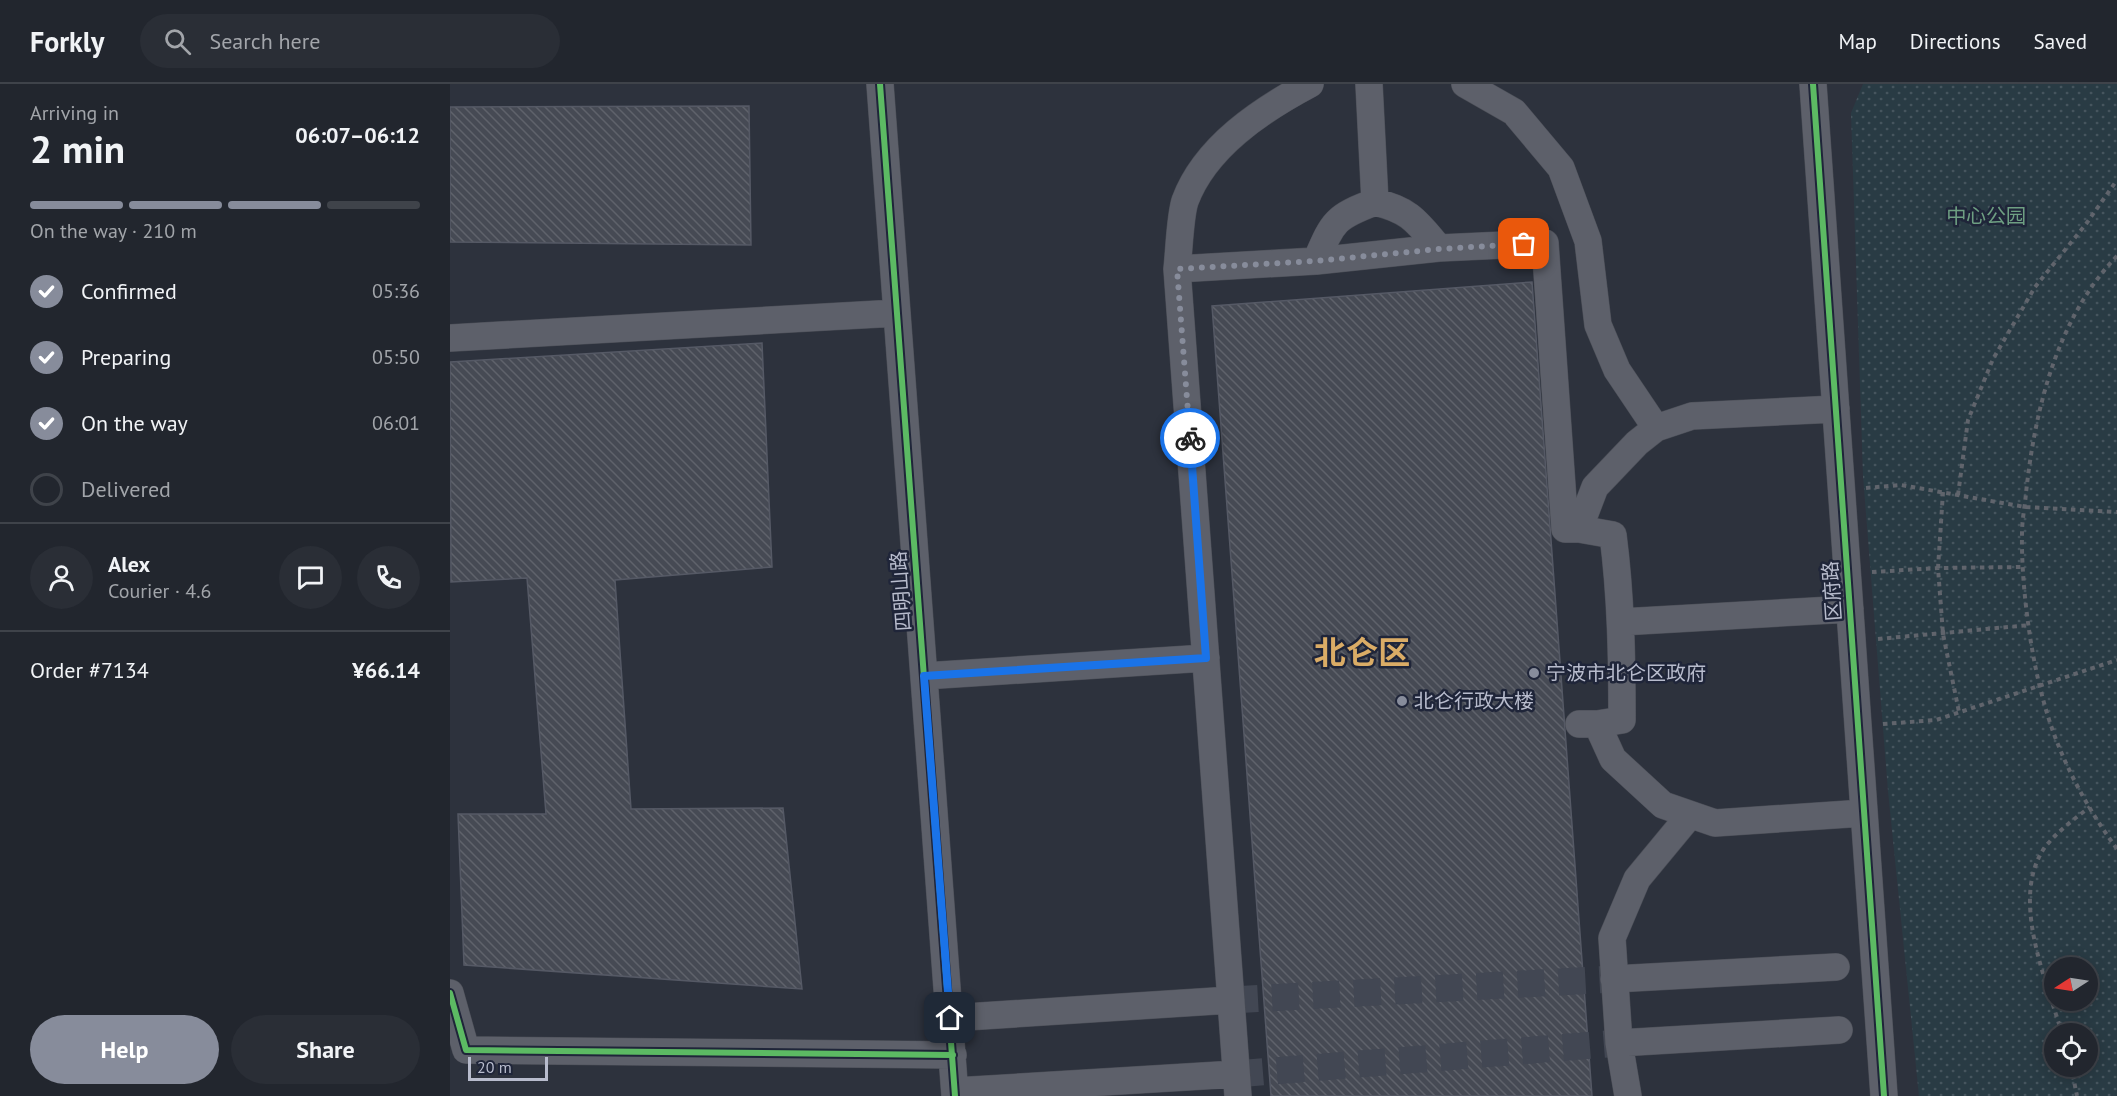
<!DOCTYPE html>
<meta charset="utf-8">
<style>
body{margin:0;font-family:"PT Sans","Noto Sans SC",sans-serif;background:#2a2e36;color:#f1f3f6;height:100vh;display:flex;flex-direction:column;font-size:22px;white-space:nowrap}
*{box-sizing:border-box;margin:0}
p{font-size:20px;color:#a2a5aa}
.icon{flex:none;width:33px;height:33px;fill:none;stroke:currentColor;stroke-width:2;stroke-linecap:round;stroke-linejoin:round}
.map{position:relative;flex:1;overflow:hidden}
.side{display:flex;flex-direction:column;background:#22262e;width:450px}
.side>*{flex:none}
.needle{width:39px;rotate:258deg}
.controls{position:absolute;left:1594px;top:873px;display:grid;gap:12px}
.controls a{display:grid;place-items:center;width:54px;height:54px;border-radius:50%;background:#22262e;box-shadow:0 3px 15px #0003,0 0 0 2px #3f434a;font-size:30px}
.scale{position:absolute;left:18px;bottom:15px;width:80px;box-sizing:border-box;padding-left:6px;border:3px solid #b8bccd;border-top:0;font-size:16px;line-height:21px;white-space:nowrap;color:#b8bccd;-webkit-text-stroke:4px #1f2539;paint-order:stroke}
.pin{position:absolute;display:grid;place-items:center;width:51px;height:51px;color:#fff;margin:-26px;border-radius:12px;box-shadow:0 3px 9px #0006}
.courier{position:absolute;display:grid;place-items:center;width:60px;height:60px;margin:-30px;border:4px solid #1a73e8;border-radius:50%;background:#fff;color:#222;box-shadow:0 2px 8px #0007}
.overview em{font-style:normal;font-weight:600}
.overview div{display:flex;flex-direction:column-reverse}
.overview{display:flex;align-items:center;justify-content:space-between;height:102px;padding:0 30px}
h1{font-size:39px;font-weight:600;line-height:45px}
.bar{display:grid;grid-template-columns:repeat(4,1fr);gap:9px 6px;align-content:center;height:72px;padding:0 30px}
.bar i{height:8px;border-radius:4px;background:#3f434a}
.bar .selected{background:#878c9b}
.bar p{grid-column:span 4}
.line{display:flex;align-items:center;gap:15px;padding:0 30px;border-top:2px solid #3f434a}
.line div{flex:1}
.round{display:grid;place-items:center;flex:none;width:63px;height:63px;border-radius:32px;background:#2a2e36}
ol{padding:0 30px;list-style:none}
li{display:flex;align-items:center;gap:18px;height:66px}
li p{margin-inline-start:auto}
li .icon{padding:6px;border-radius:50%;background:#878c9b;color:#fff;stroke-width:4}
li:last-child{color:#a2a5aa}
li i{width:33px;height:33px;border:3px solid #3f434a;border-radius:50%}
.cta{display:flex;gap:12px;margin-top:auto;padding:12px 30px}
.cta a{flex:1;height:69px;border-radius:36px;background:#878c9b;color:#fff;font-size:24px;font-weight:600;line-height:69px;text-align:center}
.cta a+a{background:#2a2e36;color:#f1f3f6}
header{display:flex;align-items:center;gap:36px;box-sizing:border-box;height:84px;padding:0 30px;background:#22262e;border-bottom:2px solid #3f434a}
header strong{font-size:28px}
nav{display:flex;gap:33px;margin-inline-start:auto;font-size:21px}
.search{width:420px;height:54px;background:#2a2e36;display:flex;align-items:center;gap:15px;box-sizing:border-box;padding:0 21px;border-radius:33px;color:#a2a5aa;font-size:22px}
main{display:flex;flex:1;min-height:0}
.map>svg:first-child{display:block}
.park{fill:url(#park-dots);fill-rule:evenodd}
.building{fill:url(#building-back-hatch);stroke:#555965;stroke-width:1.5}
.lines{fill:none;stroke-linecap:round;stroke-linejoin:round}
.minor-tunnel{stroke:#424753;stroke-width:27;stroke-dasharray:27 14;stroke-linecap:butt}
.minor-casing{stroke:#4a4d56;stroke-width:28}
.path{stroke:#60646c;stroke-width:4;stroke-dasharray:4.5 4.5;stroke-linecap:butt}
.minor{stroke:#5d606a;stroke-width:27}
.cycleway-casing{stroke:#1f2539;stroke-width:10}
.cycleway{stroke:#5cba63;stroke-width:6}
.done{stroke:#878c9b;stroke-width:6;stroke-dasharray:0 10.8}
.route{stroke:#1a73e8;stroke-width:8}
.poi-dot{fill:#878c9b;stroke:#1f2539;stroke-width:2}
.labels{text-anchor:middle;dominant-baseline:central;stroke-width:5;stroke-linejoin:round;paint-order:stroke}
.park-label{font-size:20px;fill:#6e9f82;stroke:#1f2539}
.street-label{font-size:20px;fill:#b8bccd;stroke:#1f2539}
.poi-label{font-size:20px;fill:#b8bccd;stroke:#1f2539;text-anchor:start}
.town-label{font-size:32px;font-weight:bold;fill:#daac66;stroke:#1f2539}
</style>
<header>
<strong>Forkly</strong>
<div class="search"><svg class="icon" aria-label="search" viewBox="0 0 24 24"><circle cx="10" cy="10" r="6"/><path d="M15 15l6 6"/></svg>Search here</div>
<nav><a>Map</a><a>Directions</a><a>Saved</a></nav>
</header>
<main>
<section class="side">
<div class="overview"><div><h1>2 min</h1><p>Arriving in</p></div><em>06:07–06:12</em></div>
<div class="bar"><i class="selected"></i><i class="selected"></i><i class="selected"></i><i></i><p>On the way · 210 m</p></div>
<ol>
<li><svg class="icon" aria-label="check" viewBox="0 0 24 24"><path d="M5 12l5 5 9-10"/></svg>Confirmed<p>05:36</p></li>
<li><svg class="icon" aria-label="check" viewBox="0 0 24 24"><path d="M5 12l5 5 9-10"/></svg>Preparing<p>05:50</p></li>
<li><svg class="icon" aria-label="check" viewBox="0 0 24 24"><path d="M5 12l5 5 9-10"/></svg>On the way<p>06:01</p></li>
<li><i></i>Delivered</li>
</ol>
<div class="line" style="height:108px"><a class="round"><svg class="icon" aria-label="person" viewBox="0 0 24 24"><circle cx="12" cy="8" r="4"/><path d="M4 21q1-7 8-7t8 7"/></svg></a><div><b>Alex</b><p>Courier · 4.6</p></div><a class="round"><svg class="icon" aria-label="chat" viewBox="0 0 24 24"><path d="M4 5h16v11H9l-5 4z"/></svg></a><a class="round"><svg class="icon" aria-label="phone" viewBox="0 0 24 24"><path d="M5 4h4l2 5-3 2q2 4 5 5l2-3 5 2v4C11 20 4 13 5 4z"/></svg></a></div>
<div class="line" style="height:78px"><div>Order #7134</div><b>¥66.14</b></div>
<div class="cta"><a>Help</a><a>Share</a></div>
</section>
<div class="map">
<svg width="1667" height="1012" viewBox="0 0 1667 1012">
<defs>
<pattern id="park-dots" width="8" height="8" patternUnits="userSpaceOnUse" patternTransform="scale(1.5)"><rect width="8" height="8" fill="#293b44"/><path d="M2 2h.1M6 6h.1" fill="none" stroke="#46555e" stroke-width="1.8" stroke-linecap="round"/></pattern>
<pattern id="building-back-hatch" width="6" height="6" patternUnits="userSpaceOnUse" patternTransform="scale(1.5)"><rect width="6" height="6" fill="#464a54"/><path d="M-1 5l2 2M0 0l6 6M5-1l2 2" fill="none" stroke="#5f626b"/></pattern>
</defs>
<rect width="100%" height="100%" fill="#2d323d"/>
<path class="park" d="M1413 0H1667V1012H1469L1438 707 1413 392 1401 29ZM1605 884H1638V916H1605ZM1605 950H1638V982H1605Z"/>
<path class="building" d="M299 22 301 161 0 158V23Z
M1082 198 1142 1012H821L762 222Z
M312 259 322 483 165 496 181 725 333 724 352 905 14 881 8 730H96L77 494 1 498 0 278Z"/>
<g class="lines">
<path class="minor-tunnel" d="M781 916 1164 895
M786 990 1169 959"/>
<g class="minor-casing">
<path id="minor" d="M430 0 505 1012
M919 0 925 118C960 126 967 138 989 164L1095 159 1115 445H1129
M1015 0 1064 28 1111 84 1138 157 1148 241 1167 286 1206 344
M1363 0 1434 1012
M866 177 989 164
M727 185 866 177C883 138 884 133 925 118
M0 254 447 229
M1171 538 1400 525
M474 592 756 574
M1129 640H1147L1163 675 1213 721 1265 739 1414 729
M1147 640 1172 636C1172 574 1171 513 1163 451L1129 445 1145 403 1187 359 1206 344 1242 332 1386 325
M1164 895 1386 883
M0 909 16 966 503 971
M500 934 781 916
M1169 959 1389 946
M505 1007 786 990
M788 1012 727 185C729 168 730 132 735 117 755 63 811 26 860 0
M1178 1012 1169 959 1162 854 1187 795 1240 731"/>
</g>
<path class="path" d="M1667 172C1607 234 1585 325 1576 409 1575 422 1572 436 1572 449 1571 498 1580 568 1593 615 1607 669 1634 720 1667 765
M1416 404 1451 401 1575 423 1667 428
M1493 408 1488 484 1493 550 1509 628
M1508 411 1518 336 1543 275 1585 203 1636 140 1667 96
M1422 488 1488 484 1574 483
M1428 555 1580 541
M1433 640 1486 636 1667 576
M1612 950C1597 897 1559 814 1595 763 1608 747 1624 735 1640 723
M1621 982 1627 1012"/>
<use href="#minor" class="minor"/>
<g class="cycleway-casing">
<path id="cycleway" d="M430 0 505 1012
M1363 0 1434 1012
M0 909 16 966 503 971"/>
</g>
<use href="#cycleway" class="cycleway"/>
</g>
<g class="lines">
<path class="done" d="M740 354 727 185 866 177 989 165 1074 160"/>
<path class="route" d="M500 934 474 592 756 574 740 354"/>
</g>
<g class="poi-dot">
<circle cx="1084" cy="589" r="6"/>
<circle cx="952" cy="617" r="6"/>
</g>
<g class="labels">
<g class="park-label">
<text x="1536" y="132">中心公园</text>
</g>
<g class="street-label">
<text transform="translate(451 507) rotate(-94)">四明山路</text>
<text transform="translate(1382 507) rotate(-94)">区府路</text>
</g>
<g class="poi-label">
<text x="1096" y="589">宁波市北仑区政府</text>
<text x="964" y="617">北仑行政大楼</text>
</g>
<g class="town-label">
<text x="912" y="568">北仑区</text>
</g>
</g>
</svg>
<div class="controls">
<a><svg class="needle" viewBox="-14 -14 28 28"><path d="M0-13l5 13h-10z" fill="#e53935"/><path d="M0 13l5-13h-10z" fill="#a2a5aa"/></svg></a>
<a><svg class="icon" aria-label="locate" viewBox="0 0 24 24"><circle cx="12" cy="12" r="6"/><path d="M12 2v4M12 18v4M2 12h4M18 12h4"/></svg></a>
</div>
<div class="scale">20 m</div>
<div class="pin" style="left:1074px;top:160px;background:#ea580c"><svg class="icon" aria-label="bag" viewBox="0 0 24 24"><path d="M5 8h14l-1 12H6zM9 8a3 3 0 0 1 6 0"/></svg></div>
<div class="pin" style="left:500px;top:934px;background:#1f2937"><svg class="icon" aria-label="home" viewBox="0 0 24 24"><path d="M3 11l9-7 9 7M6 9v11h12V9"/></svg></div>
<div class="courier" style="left:740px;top:354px"><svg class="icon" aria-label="bike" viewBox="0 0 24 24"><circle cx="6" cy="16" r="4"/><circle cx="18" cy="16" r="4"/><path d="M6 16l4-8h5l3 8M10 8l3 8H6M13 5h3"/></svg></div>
</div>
</main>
